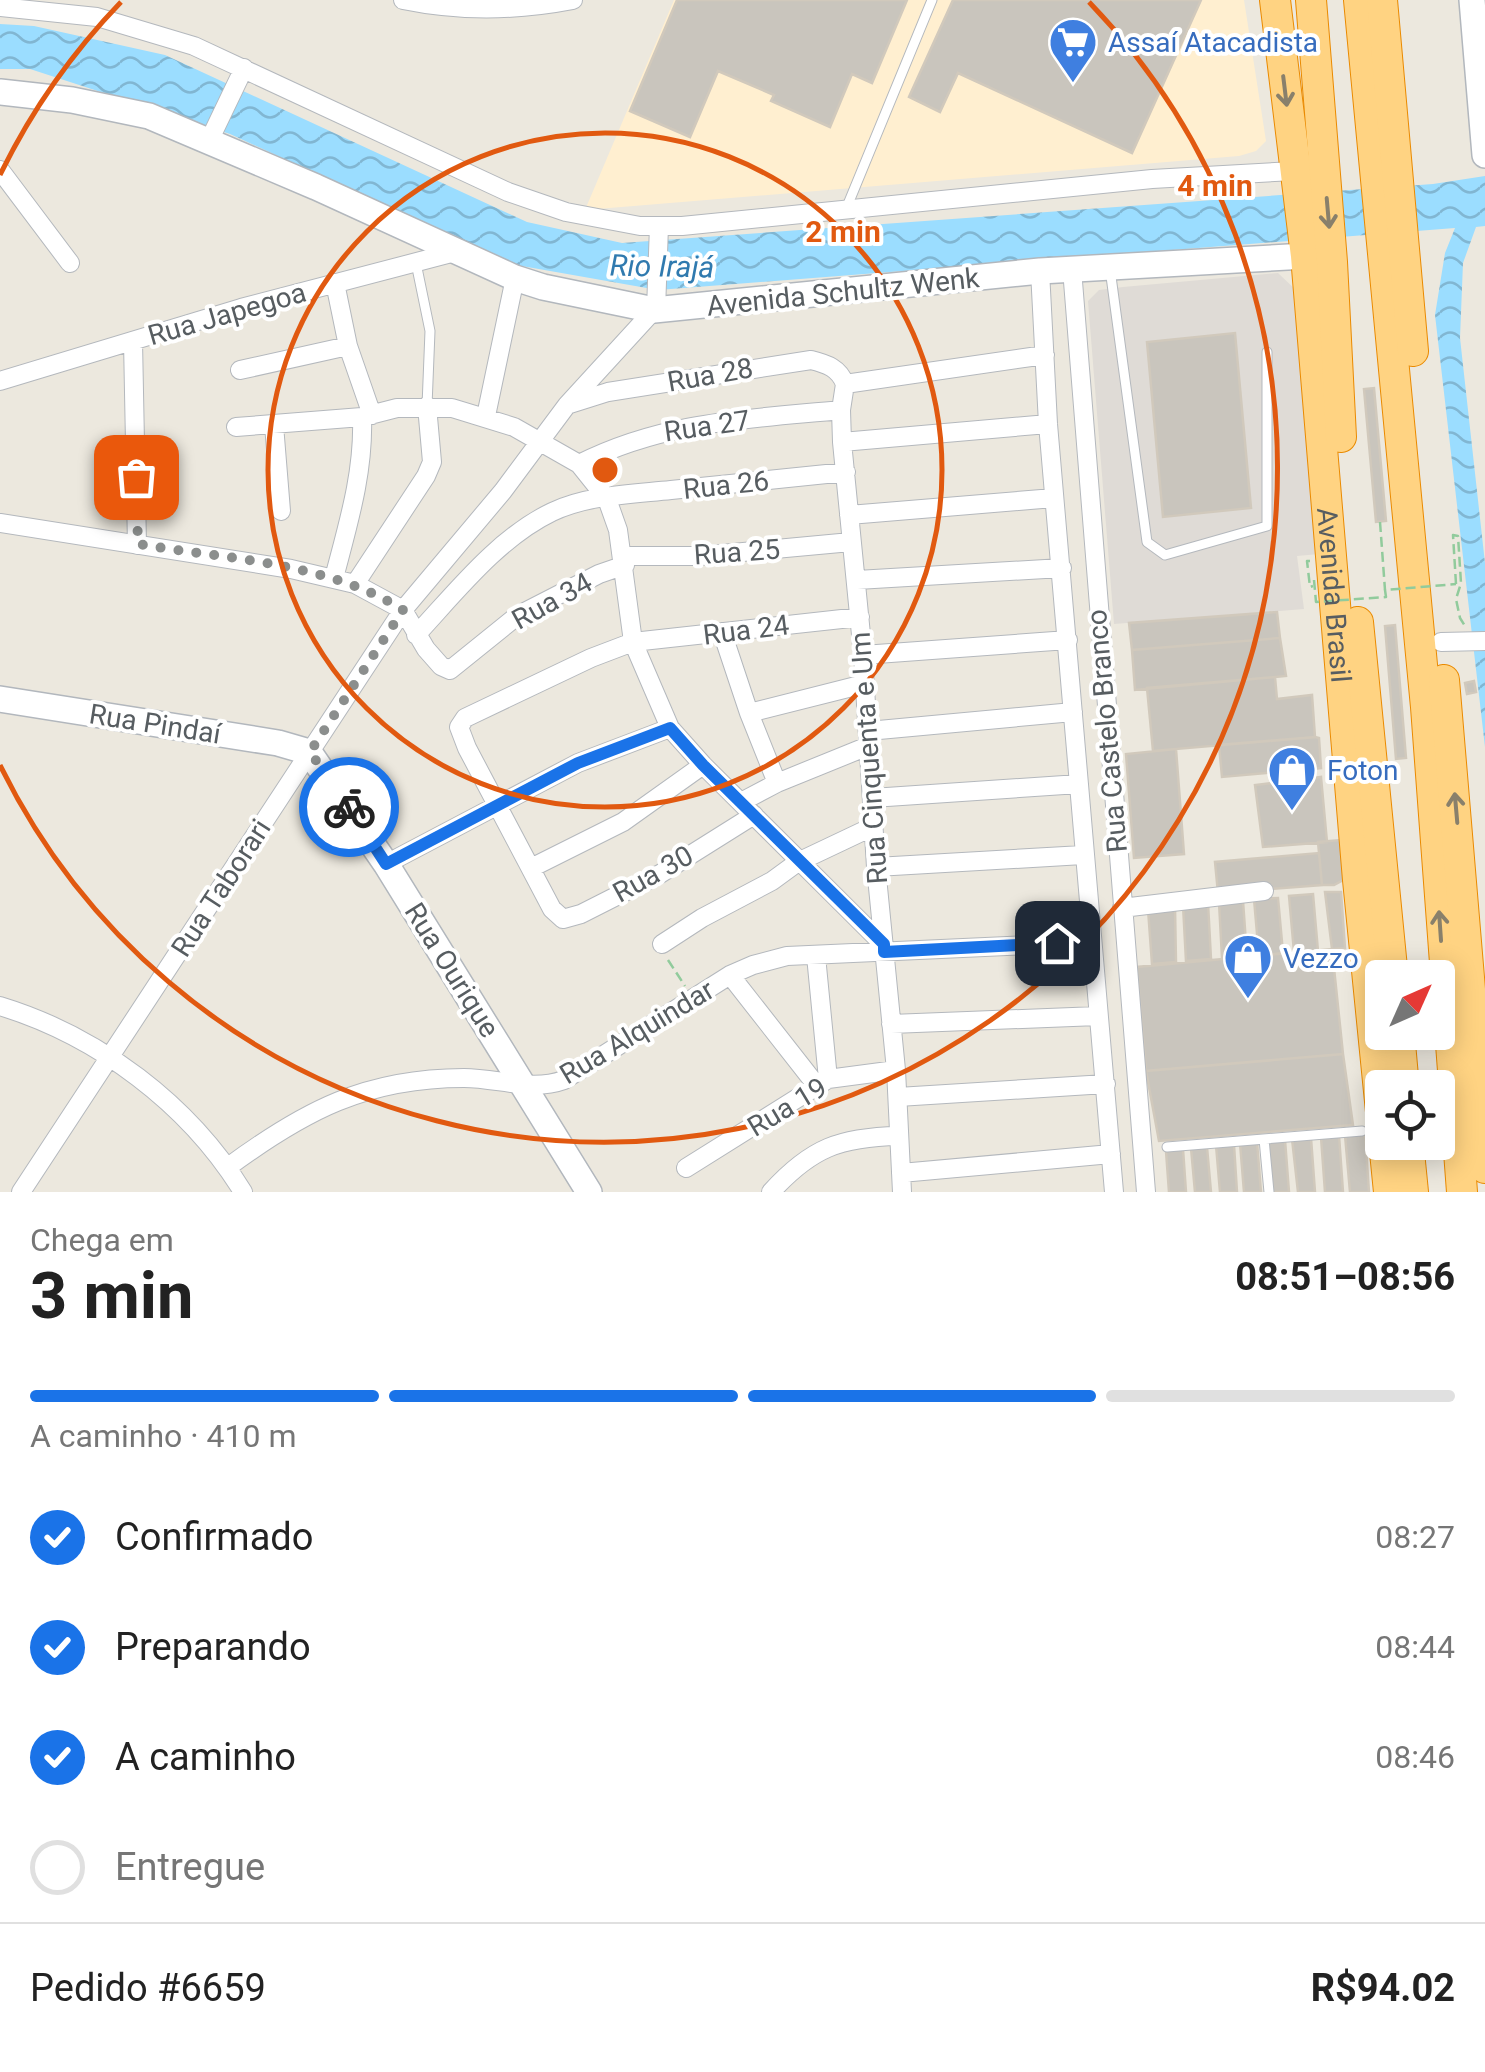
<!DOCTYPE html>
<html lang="pt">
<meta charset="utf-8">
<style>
body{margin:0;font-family:Roboto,sans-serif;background:#f6f6f6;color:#222;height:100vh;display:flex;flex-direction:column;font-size:38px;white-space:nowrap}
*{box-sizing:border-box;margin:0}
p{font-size:32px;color:#767676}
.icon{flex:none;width:55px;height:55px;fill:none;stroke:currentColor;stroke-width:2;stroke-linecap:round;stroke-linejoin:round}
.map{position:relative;height:1192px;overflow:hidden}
.side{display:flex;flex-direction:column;background:#fff;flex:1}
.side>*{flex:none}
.needle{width:65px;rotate:45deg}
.tools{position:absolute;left:1365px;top:960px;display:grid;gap:20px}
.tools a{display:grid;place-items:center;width:90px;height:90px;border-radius:10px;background:#fff;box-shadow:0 5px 25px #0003;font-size:50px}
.pin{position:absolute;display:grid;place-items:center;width:85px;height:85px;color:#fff;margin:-42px;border-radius:20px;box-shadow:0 5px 15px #0006}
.courier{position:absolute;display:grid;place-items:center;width:100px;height:100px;margin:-50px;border:8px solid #1a73e8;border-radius:50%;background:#fff;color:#222;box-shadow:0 2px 12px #0007}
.summary em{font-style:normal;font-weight:700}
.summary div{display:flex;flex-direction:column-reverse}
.summary{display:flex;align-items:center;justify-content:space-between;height:170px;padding:0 30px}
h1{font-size:65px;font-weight:700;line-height:75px}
.bar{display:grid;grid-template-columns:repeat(4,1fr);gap:15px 10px;align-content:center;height:120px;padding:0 30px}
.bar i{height:12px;border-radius:8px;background:#e0e0e0}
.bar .on{background:#1a73e8}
.bar p{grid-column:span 4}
.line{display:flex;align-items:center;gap:25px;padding:0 30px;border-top:2px solid #e0e0e0}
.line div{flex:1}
ol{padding:0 30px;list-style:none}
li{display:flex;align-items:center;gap:30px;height:110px}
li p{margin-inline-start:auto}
li .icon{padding:10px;border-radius:50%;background:#1a73e8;color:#fff;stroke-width:4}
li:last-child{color:#767676}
li i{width:55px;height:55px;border:5px solid #e0e0e0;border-radius:50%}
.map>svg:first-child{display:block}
.commercial{fill:#ffefd0}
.industrial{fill:#dfdbd6}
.water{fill:url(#water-waves)}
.building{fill:#c9c5bd;stroke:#d1c9bc;stroke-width:2.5}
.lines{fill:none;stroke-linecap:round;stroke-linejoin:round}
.lane-casing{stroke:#b4b8bd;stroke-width:11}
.street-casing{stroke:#b4b8bd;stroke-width:20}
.secondary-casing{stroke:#b2b7bd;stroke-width:28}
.highway-casing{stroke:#ea8a00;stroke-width:32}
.path{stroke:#91cb9c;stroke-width:2.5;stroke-dasharray:10 5;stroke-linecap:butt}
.lane{stroke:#fff;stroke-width:9}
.street{stroke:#fff;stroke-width:18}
.secondary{stroke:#fff;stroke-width:25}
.highway{stroke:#ffd382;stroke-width:30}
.path-bridge{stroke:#91cb9c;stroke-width:2.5;stroke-dasharray:10 5;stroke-linecap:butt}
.oneway{stroke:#89806b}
.done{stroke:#8b8e8d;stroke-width:10;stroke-dasharray:0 18}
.route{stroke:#1a73e8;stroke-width:12}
.ring{fill:none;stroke:#e15910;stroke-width:5}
.labels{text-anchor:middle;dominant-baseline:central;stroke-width:8;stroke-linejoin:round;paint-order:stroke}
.shop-label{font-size:28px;fill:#366cbe;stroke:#fff;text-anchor:start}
.street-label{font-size:28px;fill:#575d61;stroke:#fff}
.water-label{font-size:30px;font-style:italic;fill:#307aaf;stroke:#fff}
.centre{fill:#e15910;stroke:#fff;stroke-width:5}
.ring-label{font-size:30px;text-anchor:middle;font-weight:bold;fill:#e15910;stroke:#fff;stroke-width:8;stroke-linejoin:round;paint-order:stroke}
</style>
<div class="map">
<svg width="1485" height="1192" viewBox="0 0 1485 1192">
<defs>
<pattern id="water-waves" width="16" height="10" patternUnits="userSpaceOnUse" patternTransform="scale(2.5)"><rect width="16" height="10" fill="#9bddff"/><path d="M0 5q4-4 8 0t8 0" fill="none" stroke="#81b6d2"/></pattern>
</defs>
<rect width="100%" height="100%" fill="#ece8de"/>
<path class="commercial" d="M674 0H1244L1266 141 1256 151 1239 156 585 210Z"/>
<path class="industrial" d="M1278 273 1298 292 1319 554 1297 556 1304 609 1114 624 1088 301 1099 290 1123 287Z"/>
<path class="water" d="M0 24 34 26 165 55 527 222 622 243 1433 184 1485 176V226L1476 227 1463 263 1460 338 1485 563V747L1435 315 1445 253 1455 228 658 290 516 265 230 134 30 69H0Z"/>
<path class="building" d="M677 0H907L872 83 852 74 830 127 771 101 774 95 718 71 690 137 630 111Z
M953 0H1201L1132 153 958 73 940 112 909 97Z
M1235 333 1251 508 1163 517 1147 342Z
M1374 388 1386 521 1376 522 1364 389Z
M1277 612 1280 638 1132 650 1129 623Z
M1395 625 1406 758 1396 759 1385 626Z
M1280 638 1286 676 1135 690 1132 650Z
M1275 677 1277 699 1312 695 1315 737 1153 751 1147 688Z
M1474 681 1476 692 1467 694 1465 683Z
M1315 737 1319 738 1321 768 1222 777 1219 745Z
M1176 749 1184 854 1134 858 1126 754Z
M1321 777 1327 842 1263 847 1255 785Z
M1341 840 1345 879 1334 885H1322L1318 842Z
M1319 853 1322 885 1218 893 1215 862Z
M1325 892H1341L1345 948 1332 949Z
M1313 894 1318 951 1294 952 1289 896Z
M1278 898 1283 953 1259 956 1254 899Z
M1243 901 1247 957 1222 958 1219 902Z
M1208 903 1211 959 1186 961 1183 905Z
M1175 907 1176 962 1152 964 1148 909Z
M1332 949 1343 1054 1146 1071 1137 967Z
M1343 1054 1353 1125 1159 1141 1146 1071Z
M1365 1133 1369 1192H1350L1345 1135Z
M1339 1135 1343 1192H1325L1321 1137Z
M1311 1138 1315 1192H1298L1292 1139Z
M1285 1140 1289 1192H1273L1268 1141Z
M1257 1142 1261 1192H1244L1240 1143Z
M1216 1145H1234L1237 1192H1220Z
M1207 1147 1211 1192H1195L1191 1148Z
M1183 1149 1186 1192H1169L1166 1151Z"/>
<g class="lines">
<g class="lane-casing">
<path id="lane" d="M846 209 932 0
M416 263 430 331 427 406
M1110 269 1147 542 1165 555 1267 526V352
M1264 1139 1269 1192
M1167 1147 1362 1131"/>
</g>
<g class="street-casing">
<path id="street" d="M403 0C461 12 516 11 573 0
M0 7 97 17 194 46 508 192 566 212 640 226H682L1152 179 1294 171
M209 141 244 68
M0 170 70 263
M1072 269 1146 1192
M1040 271 1048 424 1114 1192
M335 283 348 346 372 415
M656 310 659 226
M133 341 137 545
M240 370 348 346
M0 381 241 308 455 252
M845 384 841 410 842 442 863 655 876 867 896 1070 902 1192
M845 384 1045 355
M570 404 608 392 811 360C827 364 839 368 845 384
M486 416 515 278
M274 425 281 511
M236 427 362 417 397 408H452L514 427 579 464 607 499 618 530 633 642 670 728 703 765 883 944
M842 442 1048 424
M579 464C664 421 748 419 841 410
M849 515 1054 498
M0 523 291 569 355 584 403 610 426 649 441 666 450 670 517 616 599 574 625 565
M623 556H700L851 542
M334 578C348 524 364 473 362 417
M857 580 1062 568
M355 584 426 476 432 462 427 406
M722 632 749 713 777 783
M416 635C456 592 498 538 552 512 587 495 633 494 671 490 729 484 787 478 846 472
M1441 642 1485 641
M863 655 1068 640
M749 713 864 684
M868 731 1073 712
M872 798 1079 784
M741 802 777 783 868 746
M754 815 660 874 581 914 563 919 552 909 467 748 459 727 465 718 591 658 633 642 860 617
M386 864 578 763 670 728
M876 867 1083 855
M531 868 623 822 703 765
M1122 908 1264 891
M662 944 702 918 772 881 798 862 874 826
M816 956 828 1079
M730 975 817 1086
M0 1006C98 1036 189 1104 243 1192
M891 1024 1098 1016
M898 1097 1106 1084
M228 1167C304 1111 366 1078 464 1078 498 1078 531 1092 564 1080L730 975 753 965 787 956 1092 942
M686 1168 828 1079 896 1070
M901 1173 1111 1154
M21 1192 403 610 503 491 567 405 654 310
M771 1192C811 1148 840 1137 899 1136"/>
</g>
<g class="secondary-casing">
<path id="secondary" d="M1472 0 1485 155
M0 92 72 100 149 116 316 187 515 278 543 287 654 310 1040 271 1306 256
M0 699 278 743 309 752 386 864 589 1192"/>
</g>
<g class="highway-casing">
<g id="highway">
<path id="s1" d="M1275 0 1306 256 1358 880 1389 1192"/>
<path d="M1311 0 1332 262 1341 437"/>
<path d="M1359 0 1426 707 1462 1192"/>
<path d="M1382 0 1413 351"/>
<path d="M1358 622 1393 978"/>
<path d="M1444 680 1485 1168"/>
<path d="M1399 1032 1404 1088"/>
<path d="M1408 1142 1413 1192"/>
</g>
</g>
<path class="path" d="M1380 522 1385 590
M1310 561H1307L1310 587 1313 586
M1456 584 1453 535 1458 536 1461 583 1456 599 1460 618 1465 626
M668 960 685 986"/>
<use href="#lane" class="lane"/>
<use href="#street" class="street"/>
<use href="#secondary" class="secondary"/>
<use href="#highway" class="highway"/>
<path class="path-bridge" d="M1314 580 1316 602 1386 597 1385 590 1456 584"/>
</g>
<defs><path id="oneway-shaft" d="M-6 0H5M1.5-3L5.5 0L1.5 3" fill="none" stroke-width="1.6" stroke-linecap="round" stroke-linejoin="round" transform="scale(2.5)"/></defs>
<g class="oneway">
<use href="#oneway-shaft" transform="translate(1285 91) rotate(83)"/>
<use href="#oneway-shaft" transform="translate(1328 213) rotate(85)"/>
<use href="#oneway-shaft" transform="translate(1456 808) rotate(-95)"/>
<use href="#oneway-shaft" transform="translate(1440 926) rotate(-94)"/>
</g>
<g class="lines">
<path class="done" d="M136 477 138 544C225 559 328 562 403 610L310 752 349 807"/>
<path class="route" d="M349 807 386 864 578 763 670 728 703 765 884 944V952L1057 943"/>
</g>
<g class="ring">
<circle cx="605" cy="470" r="337"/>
<path d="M0 175A673 673 0 0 1 121 2M1089 2A673 673 0 1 1 0 765"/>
</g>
<defs>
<g id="supermarket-pin" transform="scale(2.5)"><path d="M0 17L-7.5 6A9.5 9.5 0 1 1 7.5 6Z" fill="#3f7fe0" stroke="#fff"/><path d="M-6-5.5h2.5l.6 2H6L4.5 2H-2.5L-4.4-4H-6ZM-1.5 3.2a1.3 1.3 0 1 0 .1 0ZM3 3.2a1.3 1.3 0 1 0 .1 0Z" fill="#fff"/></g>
<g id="shop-pin" transform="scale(2.5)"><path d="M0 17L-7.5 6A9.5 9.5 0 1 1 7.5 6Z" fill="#3f7fe0" stroke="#fff"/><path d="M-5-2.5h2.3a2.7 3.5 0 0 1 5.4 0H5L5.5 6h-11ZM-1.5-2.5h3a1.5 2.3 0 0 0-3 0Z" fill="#fff"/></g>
</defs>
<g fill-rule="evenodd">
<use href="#supermarket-pin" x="1073" y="42"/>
<use href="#shop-pin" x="1292" y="770"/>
<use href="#shop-pin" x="1248" y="958"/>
</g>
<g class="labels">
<g class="shop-label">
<text x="1108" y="42">Assaí Atacadista</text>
<text x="1327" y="770">Foton</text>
<text x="1283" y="958">Vezzo</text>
</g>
<g class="street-label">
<text transform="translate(843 292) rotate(-6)">Avenida Schultz Wenk</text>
<text transform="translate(227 314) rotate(-16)">Rua Japegoa</text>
<text transform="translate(710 375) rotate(-10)">Rua 28</text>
<text transform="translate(707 426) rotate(-8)">Rua 27</text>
<text transform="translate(726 485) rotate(-6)">Rua 26</text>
<text transform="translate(737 552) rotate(-4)">Rua 25</text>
<text stroke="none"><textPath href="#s1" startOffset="598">Avenida Brasil</textPath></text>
<text transform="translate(552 601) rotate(-29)">Rua 34</text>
<text transform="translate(746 630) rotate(-7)">Rua 24</text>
<text transform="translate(155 724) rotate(9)">Rua Pindaí</text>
<text transform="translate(1107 731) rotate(-95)">Rua Castelo Branco</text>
<text transform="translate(869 758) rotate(-94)">Rua Cinquenta e Um</text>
<text transform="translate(653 874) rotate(-29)">Rua 30</text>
<text transform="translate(221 888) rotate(-57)">Rua Taborari</text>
<text transform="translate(452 970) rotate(58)">Rua Ourique</text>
<text transform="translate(637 1032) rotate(-31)">Rua Alquindar</text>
<text transform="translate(787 1107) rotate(-31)">Rua 19</text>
</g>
<g class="water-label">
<text transform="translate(662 266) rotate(1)">Rio Irajá</text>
</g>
</g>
<circle cx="605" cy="470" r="15" class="centre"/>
<g class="ring-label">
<text x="1215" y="196">4 min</text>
<text x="843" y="242">2 min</text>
</g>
</svg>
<div class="tools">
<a><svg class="needle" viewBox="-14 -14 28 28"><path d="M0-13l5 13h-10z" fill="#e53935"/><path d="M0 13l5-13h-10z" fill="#767676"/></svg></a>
<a><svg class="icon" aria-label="locate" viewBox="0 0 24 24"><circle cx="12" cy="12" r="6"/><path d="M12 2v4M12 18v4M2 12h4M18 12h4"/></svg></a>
</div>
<div class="pin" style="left:136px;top:477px;background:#ea580c"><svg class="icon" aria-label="bag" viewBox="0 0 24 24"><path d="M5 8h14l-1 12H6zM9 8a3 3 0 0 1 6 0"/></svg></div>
<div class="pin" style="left:1057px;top:943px;background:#1f2937"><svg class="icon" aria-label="home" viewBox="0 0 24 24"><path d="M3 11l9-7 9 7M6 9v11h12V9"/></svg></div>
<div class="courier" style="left:349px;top:807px"><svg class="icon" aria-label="bike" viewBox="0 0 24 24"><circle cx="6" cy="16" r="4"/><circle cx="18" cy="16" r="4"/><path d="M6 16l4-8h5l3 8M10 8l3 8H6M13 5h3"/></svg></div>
</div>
<section class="side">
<div class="summary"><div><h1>3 min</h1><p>Chega em</p></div><em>08:51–08:56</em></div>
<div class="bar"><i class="on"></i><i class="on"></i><i class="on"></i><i></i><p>A caminho · 410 m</p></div>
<ol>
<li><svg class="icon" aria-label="check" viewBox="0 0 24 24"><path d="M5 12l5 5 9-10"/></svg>Confirmado<p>08:27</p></li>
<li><svg class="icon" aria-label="check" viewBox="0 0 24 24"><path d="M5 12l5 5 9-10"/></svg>Preparando<p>08:44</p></li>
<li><svg class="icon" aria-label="check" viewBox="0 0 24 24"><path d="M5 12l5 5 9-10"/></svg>A caminho<p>08:46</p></li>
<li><i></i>Entregue</li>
</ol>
<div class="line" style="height:130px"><div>Pedido #6659</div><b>R$94.02</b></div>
</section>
